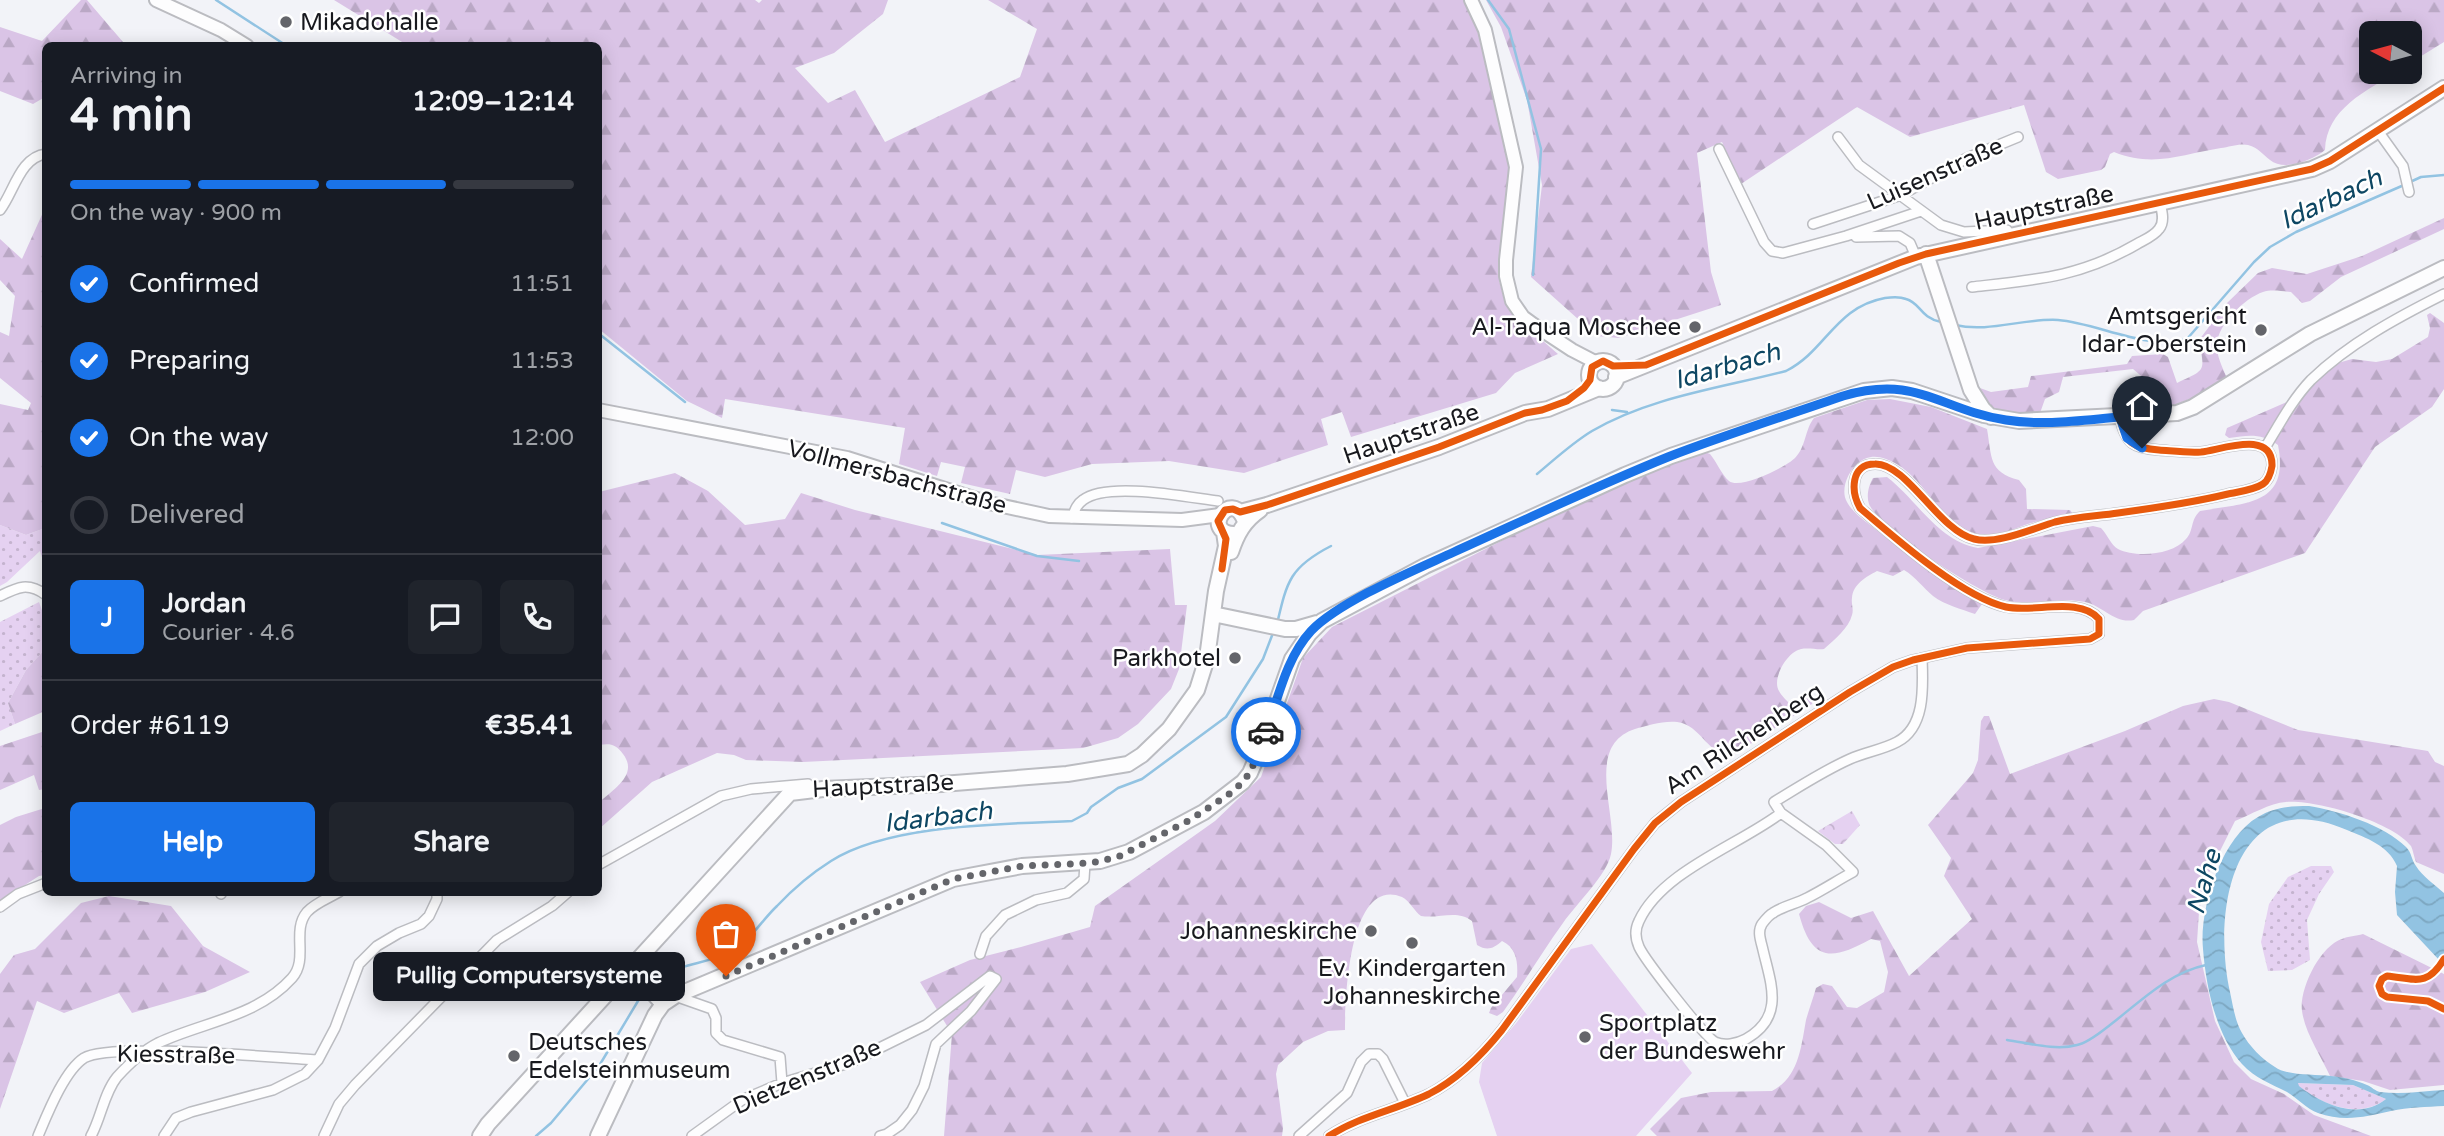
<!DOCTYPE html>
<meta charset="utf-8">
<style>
body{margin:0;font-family:"Varela Round",sans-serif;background:#20242c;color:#f1f3f6;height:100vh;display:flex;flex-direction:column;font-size:26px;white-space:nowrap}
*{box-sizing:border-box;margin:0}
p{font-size:23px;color:#9ea1a6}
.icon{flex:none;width:38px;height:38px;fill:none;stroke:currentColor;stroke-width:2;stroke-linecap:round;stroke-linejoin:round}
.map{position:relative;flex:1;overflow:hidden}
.panel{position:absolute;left:42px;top:42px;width:560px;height:854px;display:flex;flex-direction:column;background:#171b24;border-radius:10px;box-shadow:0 4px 18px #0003}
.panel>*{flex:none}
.needle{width:46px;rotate:276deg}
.tools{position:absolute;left:2359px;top:21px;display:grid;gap:14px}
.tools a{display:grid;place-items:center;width:63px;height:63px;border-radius:10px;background:#171b24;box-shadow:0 4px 18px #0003;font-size:35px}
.pin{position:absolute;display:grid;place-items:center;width:60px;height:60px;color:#fff;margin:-72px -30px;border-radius:50% 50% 50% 0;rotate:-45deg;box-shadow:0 0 7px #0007}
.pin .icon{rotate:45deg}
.courier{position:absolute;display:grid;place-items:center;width:70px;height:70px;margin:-35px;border:5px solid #1a73e8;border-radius:50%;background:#fff;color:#222;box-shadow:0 2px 9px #0007}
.bubble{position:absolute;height:49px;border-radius:10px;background:#171b24;box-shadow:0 4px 18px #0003;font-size:23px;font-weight:700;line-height:49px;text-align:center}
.summary em{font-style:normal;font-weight:700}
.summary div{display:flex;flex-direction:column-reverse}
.summary{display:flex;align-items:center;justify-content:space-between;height:119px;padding:0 28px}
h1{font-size:46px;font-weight:700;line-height:52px}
.bar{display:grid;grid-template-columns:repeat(4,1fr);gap:10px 7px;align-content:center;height:84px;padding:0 28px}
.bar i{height:9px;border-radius:5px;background:#363941}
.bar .current{background:#1a73e8}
.bar p{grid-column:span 4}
.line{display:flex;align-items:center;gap:18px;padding:0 28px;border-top:2px solid #363941}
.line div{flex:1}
.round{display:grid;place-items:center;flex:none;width:74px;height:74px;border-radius:10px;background:#20242c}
ol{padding:0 28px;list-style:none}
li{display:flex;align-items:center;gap:21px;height:77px}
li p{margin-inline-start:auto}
li .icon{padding:7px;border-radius:50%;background:#1a73e8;color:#fff;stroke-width:4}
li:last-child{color:#9ea1a6}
li i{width:38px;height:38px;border:4px solid #363941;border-radius:50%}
.cta{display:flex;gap:14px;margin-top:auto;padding:14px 28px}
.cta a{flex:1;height:80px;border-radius:10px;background:#1a73e8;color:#fff;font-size:28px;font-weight:700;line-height:80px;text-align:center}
.cta a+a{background:#20242c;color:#f1f3f6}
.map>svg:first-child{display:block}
.grass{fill:url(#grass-dots)}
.forest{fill:url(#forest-firs)}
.park{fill:url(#park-crowns)}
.pitch{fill:#e5d1f1}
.water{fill:url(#water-waves);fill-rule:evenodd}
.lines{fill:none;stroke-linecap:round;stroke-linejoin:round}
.stream{stroke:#92c3e2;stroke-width:2.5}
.street-casing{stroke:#bbbcc1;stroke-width:12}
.secondary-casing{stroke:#bbbcc1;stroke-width:16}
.primary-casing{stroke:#bbbcc1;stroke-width:18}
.street{stroke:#fdfdfe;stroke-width:9}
.secondary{stroke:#fdfdfe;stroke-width:12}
.primary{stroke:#fdfdfe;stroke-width:14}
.cycleway-casing{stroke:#fff;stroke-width:11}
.cycleway{stroke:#e8590c;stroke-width:7}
.done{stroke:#64656a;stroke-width:7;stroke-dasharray:0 12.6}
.route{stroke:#1a73e8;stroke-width:9}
.poi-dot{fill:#64656a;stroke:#fff;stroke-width:2.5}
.labels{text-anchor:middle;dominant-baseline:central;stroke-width:5;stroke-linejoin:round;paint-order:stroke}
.poi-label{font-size:24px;fill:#18191e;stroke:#fff;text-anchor:end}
.street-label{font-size:24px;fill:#18191e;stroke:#fff}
.water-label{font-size:26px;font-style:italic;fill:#0e4763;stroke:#fff}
</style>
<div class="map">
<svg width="2444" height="1136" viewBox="0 0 2444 1136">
<defs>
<pattern id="grass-dots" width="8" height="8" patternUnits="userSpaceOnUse" patternTransform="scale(1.75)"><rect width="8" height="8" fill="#e5d1f1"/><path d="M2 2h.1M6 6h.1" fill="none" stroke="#c4b3ce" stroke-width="1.8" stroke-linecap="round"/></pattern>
<pattern id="forest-firs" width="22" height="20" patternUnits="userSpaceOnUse" patternTransform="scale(1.75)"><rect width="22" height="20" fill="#dac4e6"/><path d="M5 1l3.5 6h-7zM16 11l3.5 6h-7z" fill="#baa8c5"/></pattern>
<pattern id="park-crowns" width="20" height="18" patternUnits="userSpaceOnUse" patternTransform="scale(1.75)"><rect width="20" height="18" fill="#e5d1f1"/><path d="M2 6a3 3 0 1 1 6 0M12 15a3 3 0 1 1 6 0" fill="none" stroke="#c4b3ce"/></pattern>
<pattern id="water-waves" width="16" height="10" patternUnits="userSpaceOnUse" patternTransform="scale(1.75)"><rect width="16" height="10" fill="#92c3e2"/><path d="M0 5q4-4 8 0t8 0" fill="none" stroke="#7da7c1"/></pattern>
</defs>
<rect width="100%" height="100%" fill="#f2f3f8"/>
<path class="grass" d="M0 525 26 535 45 528V567L40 551 7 582 0 586Z
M39 602 45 619V649L26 670 8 703 15 724 0 731V622Z
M2311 866H2331L2334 872 2319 894 2307 920 2310 960 2292 970 2268 971 2261 942 2269 904 2288 877Z
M2298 1083 2353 1085 2386 1099C2359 1120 2323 1105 2298 1086Z"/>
<path class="forest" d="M81 0H87L123 42 136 45 46 46 45 97 33 104 0 91V27L42 41Z
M334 0H755L759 3 762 0H888L883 14 834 53 795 68 828 103 855 90 885 142 1020 77 1037 29 988 0H1464L1479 30 1502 127 1510 174 1499 280 1505 303 1524 333 1536 335 1558 354 1515 373 1496 393 1351 437 1342 412 1321 419 1328 445 1244 473 1169 461 1092 464 1045 477 1016 470 1010 494 961 483 965 467 941 462 937 476 899 464 905 428 725 399 722 418 687 401 599 329 598 46 407 45Z
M1486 0H2444V42L2410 63V33H2371V72H2397C2366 91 2326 109 2325 150 2313 160 2284 172 2270 160 2262 154 2259 148 2248 145 2240 143 2229 147 2221 148 2182 154 2154 168 2114 152L2110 154 2105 167 2101 170 2058 179 2046 172 2024 105 1910 137 1857 107 1741 184 1722 142 1697 153 1711 272 1721 305 1619 338 1597 336 1531 277 1542 185 1527 100 1501 27Z
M45 208V528L26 535 0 525V404L28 410 31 403 0 378V332L9 336 15 296 0 280V239L22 259Z
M2444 218V229L2341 277 2310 301 2302 303 2291 292C2282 291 2271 289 2263 292 2245 298 2218 324 2217 344 2216 355 2222 366 2226 376L2225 378 2197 396 2169 407 2161 404 2153 386 2133 369 2063 377 2059 392 2045 399 2040 413 2030 416 1993 411 1980 388 1991 392 2028 387 2031 376 2127 364 2132 356 2163 354 2168 357 2177 383C2206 369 2205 373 2199 340L2227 303 2258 273 2272 268 2307 274 2362 256Z
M2430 313 2444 323V389L2432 407 2375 447 2305 553 2143 611 2134 620C2115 624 2103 606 2085 602 2058 596 2032 607 2005 600 1978 593 1879 528 1869 504 1866 495 1869 485 1873 478L1887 477C1917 500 1938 541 1978 548L2093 526 2101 528C2107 534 2111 545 2118 549 2136 558 2173 555 2186 539 2194 531 2190 520 2200 511 2245 503 2290 506 2278 445 2261 433 2249 435 2229 438L2225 435 2227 428 2289 401 2338 363 2352 359 2376 362 2392 359 2428 337 2430 328 2427 315Z
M1890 399 1931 407 1987 429C1992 457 1988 472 2019 480L2026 489 2027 509 2070 510 2073 514C2059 516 2045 519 2031 523 2013 529 1994 539 1974 533 1939 523 1922 471 1886 459 1875 455 1866 456 1857 464 1848 472 1840 490 1847 502 1852 512 1865 521 1874 528 1908 556 1944 580 1982 604L1975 614C1961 609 1945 605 1933 596 1923 588 1916 577 1904 570L1893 576 1877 571C1866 577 1853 584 1852 598 1851 604 1854 609 1852 615 1849 628 1834 640 1824 649 1815 650 1804 646 1796 651 1785 657 1772 679 1779 691 1781 695 1786 700 1790 704L1808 697 1813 701 1812 704 1735 754C1709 758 1704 730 1682 723 1669 719 1648 725 1635 729 1583 746 1619 815 1611 854 1607 875 1576 904 1563 923 1542 952 1524 983 1503 1012L1497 1016 1489 1013 1491 1008 1517 977C1518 963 1517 948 1502 941 1493 949 1487 951 1477 945L1472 921C1457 909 1439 919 1421 916 1414 911 1410 901 1402 897 1348 875 1345 1003 1345 1030L1328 1031 1303 1042 1278 1065 1276 1074 1283 1128 1282 1136H944L952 1034 920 982 970 960 1021 947 1090 927 1095 906 1215 821 1261 777 1303 658 1332 627 1507 538 1609 490 1695 455 1705 452 1710 454C1716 461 1722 475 1729 481 1740 490 1786 467 1795 458 1806 447 1805 429 1814 418L1867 400Z
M675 473 708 491 745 525 785 519 801 493 855 510 1037 555 1170 549 1175 605H1187L1179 669 1171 689 1138 724 1118 738 1083 748 803 762 746 760 734 755 717 753 652 782 599 829V803C613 789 639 775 623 754 616 744 610 743 599 745V492Z
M45 649V711L15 724 8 703 26 670Z
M2214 699 2229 702 2298 730 2428 751 2435 762 2444 766V874L2416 862C2414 857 2413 850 2411 846 2393 822 2315 799 2286 802 2270 803 2250 815 2235 821L2205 881 2199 912 2197 942 2215 1021 2234 1062 2251 1079 2284 1094 2314 1115 2371 1136H1657L1650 1129 1681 1098 1711 1092 1772 1091C1799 1077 1801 1047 1806 1020 1809 1009 1813 999 1816 988L1823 984 1832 986 1847 1007 1857 1008 1884 992 1888 972 1880 941 1871 939C1831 961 1812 962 1799 914L1806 906 1819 902 1851 918 1873 911 1909 976 1972 919 1944 876 1951 858 1928 825 1973 773 1978 760 1981 721 1984 716H1989L2010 774 2125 731 2183 706Z
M45 731V789L39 790 34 775 0 790V746Z
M45 808V875L39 876 0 901V825L16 817Z
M109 896 171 906 203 946 250 972 205 992 132 1013 119 993 64 1013 37 1001 0 1109V974L14 955 35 949 81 903Z
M2363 934 2444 974V1085L2390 1090 2363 1081 2330 1076C2321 1056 2305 1033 2302 1011 2299 989 2320 946 2342 939 2348 936 2356 936 2363 934Z"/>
<path class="park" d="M1852 811 1860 825 1843 844H1835L1818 831Z"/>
<path class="pitch" d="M1592 944 1692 1073 1636 1136H1497L1479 1082 1482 1063 1517 1022 1571 949Z"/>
<path class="water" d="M2309 806C2339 811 2384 825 2406 847 2412 853 2411 859 2416 866 2422 876 2435 885 2444 893V955L2440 961 2397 915 2395 892 2397 866C2388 845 2366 838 2347 830 2233 781 2212 911 2230 992 2233 1006 2235 1021 2242 1033 2249 1046 2262 1059 2275 1067 2287 1076 2315 1074 2331 1076 2343 1077 2356 1080 2367 1085 2372 1087 2375 1091 2380 1092 2402 1095 2423 1091 2444 1090V1106C2427 1107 2408 1107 2391 1111 2366 1117 2343 1122 2318 1113 2307 1109 2297 1098 2287 1092 2271 1084 2255 1078 2242 1064 2216 1035 2206 987 2203 949 2199 909 2221 838 2258 817 2274 807 2291 806 2309 806ZM2298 1083 2353 1085 2386 1099C2359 1121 2322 1104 2299 1086Z"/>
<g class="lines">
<path class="stream" d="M216 0 287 46
M1488 0 1509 29 1541 149 1533 275
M2410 182 2421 177 2444 175
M1955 325C1989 333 2023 318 2058 320 2098 323 2147 351 2187 339L2254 262 2270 247 2296 232 2404 185
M598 333 685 402
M1612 410 1627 412
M1537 474C1554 460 1572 443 1592 431 1650 397 1721 388 1786 371 1826 351 1835 307 1885 298 1892 297 1899 296 1906 299 1921 303 1919 317 1941 322
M942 523 1037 556 1079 561
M1277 624C1287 581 1290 567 1331 546
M649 986C672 962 705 966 732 951 750 941 762 920 777 906 792 890 812 873 831 861 889 824 1003 824 1072 821L1087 813 1091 807 1118 788 1142 779 1226 717 1263 659 1273 633
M2007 1040C2028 1043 2056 1051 2077 1045 2088 1043 2101 1032 2110 1025 2140 1002 2168 973 2206 965
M536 1136 551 1123 599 1066 644 991"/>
<g class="street-casing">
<path id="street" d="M2378 131 2403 166 2409 192
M1838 137 1859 165 1941 225 1964 232 2007 230 2011 236
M1719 149 1764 242 1772 251 1783 253 1846 236 1921 211
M0 210C14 192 20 157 46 154
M1813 224 1901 195 1967 158 2018 137
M1856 237 1899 236 1910 243 1916 257
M1972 287C2035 280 2081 277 2137 244 2144 240 2154 236 2159 229 2165 222 2162 211 2160 203
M2265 448C2279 425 2292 400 2311 380 2348 344 2398 317 2444 294
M1072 518C1075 510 1076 505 1083 500 1107 481 1187 497 1218 501
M0 596C18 587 28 582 46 595
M1781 813C1739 845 1662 871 1639 921 1635 929 1635 938 1639 947 1645 960 1704 1036 1715 1042 1724 1046 1737 1044 1746 1039 1785 1017 1771 984 1763 950 1761 941 1757 932 1762 924 1765 920 1769 915 1773 913 1783 906 1796 904 1807 898 1823 890 1838 880 1853 872L1826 845 1781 813 1774 802C1799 787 1823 771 1850 759 1865 752 1882 750 1897 742 1926 727 1923 686 1922 658
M598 865 721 796 751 789 808 784
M221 894 222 892
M0 907 18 894 46 883
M980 954 986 936 1005 915 1036 900 1067 893 1084 879 1085 863
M675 996 712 1009 716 1018V1033L723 1040 780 1057 782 1083
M38 1136C47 1115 64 1071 84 1058 110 1042 278 1058 318 1060
M91 1136C101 1118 104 1093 117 1077 128 1065 144 1050 158 1043 203 1022 257 1017 292 978 309 959 291 931 307 912 315 903 329 898 339 892
M164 1136 176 1118 191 1112 273 1090 305 1074 318 1060 335 1028 359 964 377 946 399 933 421 924 429 916 437 899V892
M324 1136 339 1104 355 1085 497 940 552 906 568 892
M692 1136 742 1100 782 1083 849 1063 926 1025 990 976 996 979 971 1011 936 1044 924 1086 912 1110 900 1125 887 1134 880 1136
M1299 1136 1347 1093 1361 1062 1369 1054H1378L1383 1059 1405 1103
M1329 1136C1360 1116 1396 1110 1429 1094 1458 1079 1482 1055 1502 1030L1634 849 1655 823 1681 802 1850 692 1893 667 1913 660 1967 648 2090 639 2099 634V619C2080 596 2034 613 2006 607 1962 597 1895 538 1860 508 1851 492 1850 464 1875 464 1907 463 1939 531 1974 539 1996 545 2032 529 2055 522 2076 517 2097 516 2118 513 2155 508 2191 503 2228 494 2238 492 2254 490 2263 484 2269 480 2271 472 2272 466 2273 429 2221 450 2201 452 2188 453 2173 451 2159 450 2134 448 2125 444 2120 417"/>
</g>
<g class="secondary-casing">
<path id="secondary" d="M156 0 221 30 247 46
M1471 0 1485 30 1516 167 1506 260V276L1512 301 1523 317 1534 325 1572 350 1597 363
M598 410 847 458 989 503 1049 516 1182 520 1220 515"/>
</g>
<g class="primary-casing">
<path id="primary" d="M1926 254 1971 390 1983 409 1991 417
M1589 375a14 14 0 1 1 28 0a14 14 0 1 1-28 0Z
M1616 377 1916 257 2312 169 2330 161 2444 88
M1240 512 1267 505 1439 447 1525 413 1548 409 1599 388
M1233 534C1201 531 1231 489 1244 519
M1231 552C1237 534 1244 521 1260 510
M1213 614 1285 629H1296L1317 623
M627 970 643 984
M650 990 663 1004
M480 1136 488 1124 790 793 823 789 942 784 1067 774 1128 764 1142 755 1169 729 1197 690 1207 658 1216 591 1226 546 1224 532
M598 1136 655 1015 663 1004 675 996 953 879 1022 866 1100 861 1129 852 1204 812 1243 782 1250 773 1259 752 1292 659 1309 634 1322 621 1425 566 1625 475 1671 456 1864 391 1892 388 1912 391 1984 415 2019 421 2177 413 2193 407 2310 334 2444 268"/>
</g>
<use href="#street" class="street"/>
<use href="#secondary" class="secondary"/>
<use href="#primary" class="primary"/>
<g class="cycleway-casing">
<path id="cycleway" d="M1222 569 1226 539 1218 521 1225 510 1233 509 1240 512 1267 505 1439 447 1525 413 1542 410 1567 401 1584 388 1590 380 1592 367 1603 361 1613 366 1646 365 1899 263 1926 254 2312 169 2330 161 2444 88
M2444 959C2427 987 2416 979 2387 976L2382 979 2379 986 2382 994 2387 997 2428 1001 2444 1009
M1329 1136C1360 1116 1396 1110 1429 1094 1458 1079 1482 1055 1502 1030L1634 849 1655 823 1681 802 1850 692 1893 667 1913 660 1967 648 2090 639 2099 634V619C2080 596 2034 613 2006 607 1962 597 1895 538 1860 508 1851 492 1850 464 1875 464 1907 463 1939 531 1974 539 1996 545 2032 529 2055 522 2076 517 2097 516 2118 513 2155 508 2191 503 2228 494 2238 492 2254 490 2263 484 2269 480 2271 472 2272 466 2273 429 2221 450 2201 452 2188 453 2173 451 2159 450 2134 448 2125 444 2120 417"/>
</g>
<use href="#cycleway" class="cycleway"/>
</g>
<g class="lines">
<path class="done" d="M726 976 953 879 1022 866 1091 863 1118 857 1190 820 1235 790 1250 773 1266 732"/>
<path class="route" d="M1266 732C1278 699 1286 658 1311 631 1340 601 1415 570 1454 552 1525 520 1596 486 1668 457 1725 435 1785 416 1843 396 1917 374 1940 410 2006 420 2043 426 2083 420 2120 417L2127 438 2142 448"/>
</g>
<g class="poi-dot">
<circle cx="286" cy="22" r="7"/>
<circle cx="1695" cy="327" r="7"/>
<circle cx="2261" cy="330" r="7"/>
<circle cx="1235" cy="658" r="7"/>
<circle cx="1371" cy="931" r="7"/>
<circle cx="1412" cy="943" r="7"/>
<circle cx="1585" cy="1037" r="7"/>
<circle cx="514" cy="1056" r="7"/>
</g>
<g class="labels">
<g class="poi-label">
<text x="300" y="22" text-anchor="start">Mikadohalle</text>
<text x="2247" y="316">Amtsgericht<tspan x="2247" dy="28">Idar-Oberstein</tspan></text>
<text x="1681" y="327">Al-Taqua Moschee</text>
<text x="1221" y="658">Parkhotel</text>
<text x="1357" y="931">Johanneskirche</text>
<text x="1412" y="968" text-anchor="middle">Ev. Kindergarten<tspan x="1412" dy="28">Johanneskirche</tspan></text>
<text x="1599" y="1023" text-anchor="start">Sportplatz<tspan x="1599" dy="28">der Bundeswehr</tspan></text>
<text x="528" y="1042" text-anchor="start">Deutsches<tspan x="528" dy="28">Edelsteinmuseum</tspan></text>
</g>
<g class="street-label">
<text transform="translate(1935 174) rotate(-24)">Luisenstraße</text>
<text transform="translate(2044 208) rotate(-12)">Hauptstraße</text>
<text transform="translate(1411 434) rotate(-19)">Hauptstraße</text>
<text transform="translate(897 477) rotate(15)">Vollmersbachstraße</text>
<text transform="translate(1744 739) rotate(-33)">Am Rilchenberg</text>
<text transform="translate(883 786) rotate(-3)">Hauptstraße</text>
<text transform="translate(176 1055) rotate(1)">Kiesstraße</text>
<text transform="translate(807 1077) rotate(-23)">Dietzenstraße</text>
</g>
<g class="water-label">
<text transform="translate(2331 199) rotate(-25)">Idarbach</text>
<text transform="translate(1727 366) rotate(-16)">Idarbach</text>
<text transform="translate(938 817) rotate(-7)">Idarbach</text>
<text transform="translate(2204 882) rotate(-74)">Nahe</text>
</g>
</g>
</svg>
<div class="tools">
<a><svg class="needle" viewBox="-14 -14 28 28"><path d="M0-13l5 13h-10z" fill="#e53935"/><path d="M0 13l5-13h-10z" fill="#9ea1a6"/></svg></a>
</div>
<div class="pin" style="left:726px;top:976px;background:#ea580c"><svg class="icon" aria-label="bag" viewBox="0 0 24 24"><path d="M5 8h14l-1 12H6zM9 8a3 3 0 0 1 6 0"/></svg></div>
<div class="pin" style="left:2142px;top:448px;background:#1f2937"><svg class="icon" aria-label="home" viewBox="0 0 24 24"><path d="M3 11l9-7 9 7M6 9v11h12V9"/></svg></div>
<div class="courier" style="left:1266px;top:732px"><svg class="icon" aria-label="car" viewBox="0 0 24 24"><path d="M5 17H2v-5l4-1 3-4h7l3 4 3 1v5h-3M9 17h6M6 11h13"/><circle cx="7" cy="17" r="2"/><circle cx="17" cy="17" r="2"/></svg></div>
<div class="bubble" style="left:373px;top:952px;width:312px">Pullig Computersysteme</div>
<section class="panel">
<div class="summary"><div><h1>4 min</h1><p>Arriving in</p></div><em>12:09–12:14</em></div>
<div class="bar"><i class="current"></i><i class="current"></i><i class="current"></i><i></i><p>On the way · 900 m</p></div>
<ol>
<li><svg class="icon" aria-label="check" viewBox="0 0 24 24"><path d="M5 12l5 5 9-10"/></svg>Confirmed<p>11:51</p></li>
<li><svg class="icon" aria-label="check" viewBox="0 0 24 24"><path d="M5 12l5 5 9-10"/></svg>Preparing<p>11:53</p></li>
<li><svg class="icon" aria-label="check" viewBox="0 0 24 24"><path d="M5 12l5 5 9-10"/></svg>On the way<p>12:00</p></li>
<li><i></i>Delivered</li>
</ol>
<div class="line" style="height:126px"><b class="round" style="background:#1a73e8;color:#fff">J</b><div><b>Jordan</b><p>Courier · 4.6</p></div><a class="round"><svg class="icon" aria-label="chat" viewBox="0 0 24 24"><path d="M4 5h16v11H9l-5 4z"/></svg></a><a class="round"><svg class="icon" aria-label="phone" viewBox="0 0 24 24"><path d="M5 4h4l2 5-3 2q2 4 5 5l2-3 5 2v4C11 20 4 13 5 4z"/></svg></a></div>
<div class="line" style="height:91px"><div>Order #6119</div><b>€35.41</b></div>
<div class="cta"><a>Help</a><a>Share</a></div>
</section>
</div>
